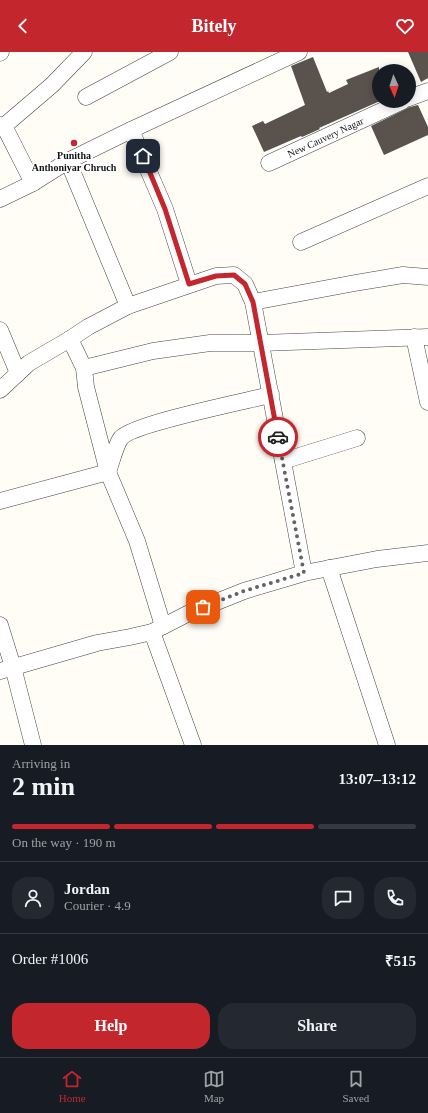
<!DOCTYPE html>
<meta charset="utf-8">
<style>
body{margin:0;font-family:"Times New Roman",serif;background:#242831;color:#f1f3f6;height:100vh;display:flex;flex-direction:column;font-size:15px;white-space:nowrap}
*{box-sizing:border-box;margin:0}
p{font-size:13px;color:#9ea1a6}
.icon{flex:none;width:22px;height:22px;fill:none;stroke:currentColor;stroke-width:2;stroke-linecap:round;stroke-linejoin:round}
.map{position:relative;height:693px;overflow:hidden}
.details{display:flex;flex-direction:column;background:#171b24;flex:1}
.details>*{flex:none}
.needle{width:26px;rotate:177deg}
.controls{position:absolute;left:372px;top:12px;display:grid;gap:8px}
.controls a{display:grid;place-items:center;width:44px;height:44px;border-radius:50%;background:#171b24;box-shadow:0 2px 10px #0003;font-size:20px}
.pin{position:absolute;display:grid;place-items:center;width:34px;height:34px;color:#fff;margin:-17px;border-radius:8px;box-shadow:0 2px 6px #0006}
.courier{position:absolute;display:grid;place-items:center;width:40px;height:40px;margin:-20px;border:3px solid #c4262e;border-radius:50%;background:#fff;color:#222;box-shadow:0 1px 5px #0007}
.overview em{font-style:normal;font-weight:700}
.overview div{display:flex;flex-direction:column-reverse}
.overview{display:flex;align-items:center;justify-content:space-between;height:68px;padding:0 12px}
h1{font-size:26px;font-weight:700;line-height:30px}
.bar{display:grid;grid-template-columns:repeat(4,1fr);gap:6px 4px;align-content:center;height:48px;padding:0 12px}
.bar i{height:5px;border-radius:3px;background:#363941}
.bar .selected{background:#c4262e}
.bar p{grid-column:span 4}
.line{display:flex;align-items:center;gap:10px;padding:0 12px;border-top:1px solid #363941}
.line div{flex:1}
.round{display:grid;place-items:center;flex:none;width:42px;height:42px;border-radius:16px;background:#242831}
.primary-button{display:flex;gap:8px;margin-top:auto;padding:8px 12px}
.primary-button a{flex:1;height:46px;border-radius:16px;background:#c4262e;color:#fff;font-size:16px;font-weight:700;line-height:46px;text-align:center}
.primary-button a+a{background:#242831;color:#f1f3f6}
header{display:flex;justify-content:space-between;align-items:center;height:52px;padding:0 12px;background:#c4262e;color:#fff;font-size:18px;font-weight:700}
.dock{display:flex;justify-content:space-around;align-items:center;height:56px;border-top:1px solid #363941;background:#171b24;font-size:11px;color:#9ea1a6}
.dock a{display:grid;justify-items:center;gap:2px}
.dock .selected{color:#c4262e}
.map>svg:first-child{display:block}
.building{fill:#5a524d}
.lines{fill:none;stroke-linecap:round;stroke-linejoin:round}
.minor-casing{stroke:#444;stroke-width:17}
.minor{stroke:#fff;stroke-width:16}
.done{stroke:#646461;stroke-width:4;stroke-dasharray:0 7.2}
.route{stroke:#c4262e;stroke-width:5}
.poi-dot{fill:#c4262e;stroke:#fff;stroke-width:1.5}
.labels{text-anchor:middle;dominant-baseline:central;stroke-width:4;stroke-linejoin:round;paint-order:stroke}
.street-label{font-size:10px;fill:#111;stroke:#fff}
.poi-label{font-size:10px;font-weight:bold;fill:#111;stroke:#fff}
</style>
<header><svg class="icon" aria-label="back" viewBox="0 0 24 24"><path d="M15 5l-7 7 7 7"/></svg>Bitely<svg class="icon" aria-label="heart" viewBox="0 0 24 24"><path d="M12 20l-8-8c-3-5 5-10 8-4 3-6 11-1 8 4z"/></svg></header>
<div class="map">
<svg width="428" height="693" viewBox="0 0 428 693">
<rect width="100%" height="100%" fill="#fffdf5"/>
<path class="building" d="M408 0H428V26L421 30Z
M313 5 327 40 328 39 329 41 348 32 346 28 379 15V49H380L319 76 320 77 302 85 301 84 264 100 252 74 263 69 265 72 305 53 291 14Z
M418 53 428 75V83L384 103 371 74 410 55Z"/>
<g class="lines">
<g class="minor-casing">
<g id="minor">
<path d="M0 1 1 0"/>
<path d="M86 45 170 0"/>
<path d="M409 46 428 39"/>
<path d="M0 73 4 74 33 131"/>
<path d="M4 74 52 33 84 0"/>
<path d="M131 78 165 157 189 232"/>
<path d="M68 109 128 254"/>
<path id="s1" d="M269 111 403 49"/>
<path d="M0 147 33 131 68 109 131 78 299 0"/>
<path d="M301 190 428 134"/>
<path d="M253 250 355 231 403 223 428 225"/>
<path d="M0 278 18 321"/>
<path d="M414 285 428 350"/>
<path d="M70 287 84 316 86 335 108 420"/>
<path d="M84 316 153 299 210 291H261L428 285"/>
<path d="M0 338 29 311 70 287 88 275 128 254 216 224 234 223 245 232 253 250 304 521"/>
<path d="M283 409 357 386"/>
<path d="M108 420C111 412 116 392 121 386 132 372 246 349 270 343L271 342"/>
<path d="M0 449 108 420 137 489 163 574"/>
<path d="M329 516 387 693"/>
<path d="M0 573 13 615 33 693"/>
<path d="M152 580 193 693"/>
<path d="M0 619 97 591 130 585 152 580 189 561 244 539 304 521 377 507 428 501"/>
</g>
</g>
<use href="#minor" class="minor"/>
</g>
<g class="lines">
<path class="done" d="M203 555 244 539 304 521 278 385"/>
<path class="route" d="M143 104 165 157 189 232 216 224 234 223 245 232 253 250 278 385"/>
</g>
<circle class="poi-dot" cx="74" cy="91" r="4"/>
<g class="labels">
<g class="street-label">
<text stroke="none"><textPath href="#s1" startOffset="62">New Cauvery Nagar</textPath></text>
</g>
<g class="poi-label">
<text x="74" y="103">Punitha<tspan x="74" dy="12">Anthoniyar Chruch</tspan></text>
</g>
</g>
</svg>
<div class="controls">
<a><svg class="needle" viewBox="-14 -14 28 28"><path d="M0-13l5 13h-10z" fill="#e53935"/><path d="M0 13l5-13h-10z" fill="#9ea1a6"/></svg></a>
</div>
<div class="pin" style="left:203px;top:555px;background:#ea580c"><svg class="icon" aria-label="bag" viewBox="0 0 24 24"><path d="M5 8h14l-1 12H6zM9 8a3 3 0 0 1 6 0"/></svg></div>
<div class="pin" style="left:143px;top:104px;background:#1f2937"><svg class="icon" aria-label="home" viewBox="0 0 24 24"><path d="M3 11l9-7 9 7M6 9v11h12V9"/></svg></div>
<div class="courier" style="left:278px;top:385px"><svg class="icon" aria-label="car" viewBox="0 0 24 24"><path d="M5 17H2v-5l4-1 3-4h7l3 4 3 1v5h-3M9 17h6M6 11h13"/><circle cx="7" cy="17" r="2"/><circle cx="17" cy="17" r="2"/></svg></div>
</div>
<section class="details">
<div class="overview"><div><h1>2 min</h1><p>Arriving in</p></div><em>13:07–13:12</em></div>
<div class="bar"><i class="selected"></i><i class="selected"></i><i class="selected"></i><i></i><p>On the way · 190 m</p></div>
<div class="line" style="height:72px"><a class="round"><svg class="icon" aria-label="person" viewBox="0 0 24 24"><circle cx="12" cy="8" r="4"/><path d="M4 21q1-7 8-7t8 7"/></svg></a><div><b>Jordan</b><p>Courier · 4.9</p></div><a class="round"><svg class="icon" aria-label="chat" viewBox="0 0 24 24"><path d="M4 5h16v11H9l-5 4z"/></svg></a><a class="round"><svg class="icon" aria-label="phone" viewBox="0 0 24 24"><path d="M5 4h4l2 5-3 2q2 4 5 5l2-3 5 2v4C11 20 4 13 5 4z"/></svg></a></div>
<div class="line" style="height:52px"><div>Order #1006</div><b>₹515</b></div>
<div class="primary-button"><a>Help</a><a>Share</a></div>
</section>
<nav class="dock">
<a class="selected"><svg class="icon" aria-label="home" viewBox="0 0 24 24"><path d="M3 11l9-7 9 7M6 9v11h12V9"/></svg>Home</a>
<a><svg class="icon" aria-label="map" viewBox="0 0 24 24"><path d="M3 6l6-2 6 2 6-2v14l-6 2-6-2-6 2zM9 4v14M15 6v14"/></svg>Map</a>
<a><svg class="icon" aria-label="saved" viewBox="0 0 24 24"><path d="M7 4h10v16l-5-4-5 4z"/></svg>Saved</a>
</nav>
